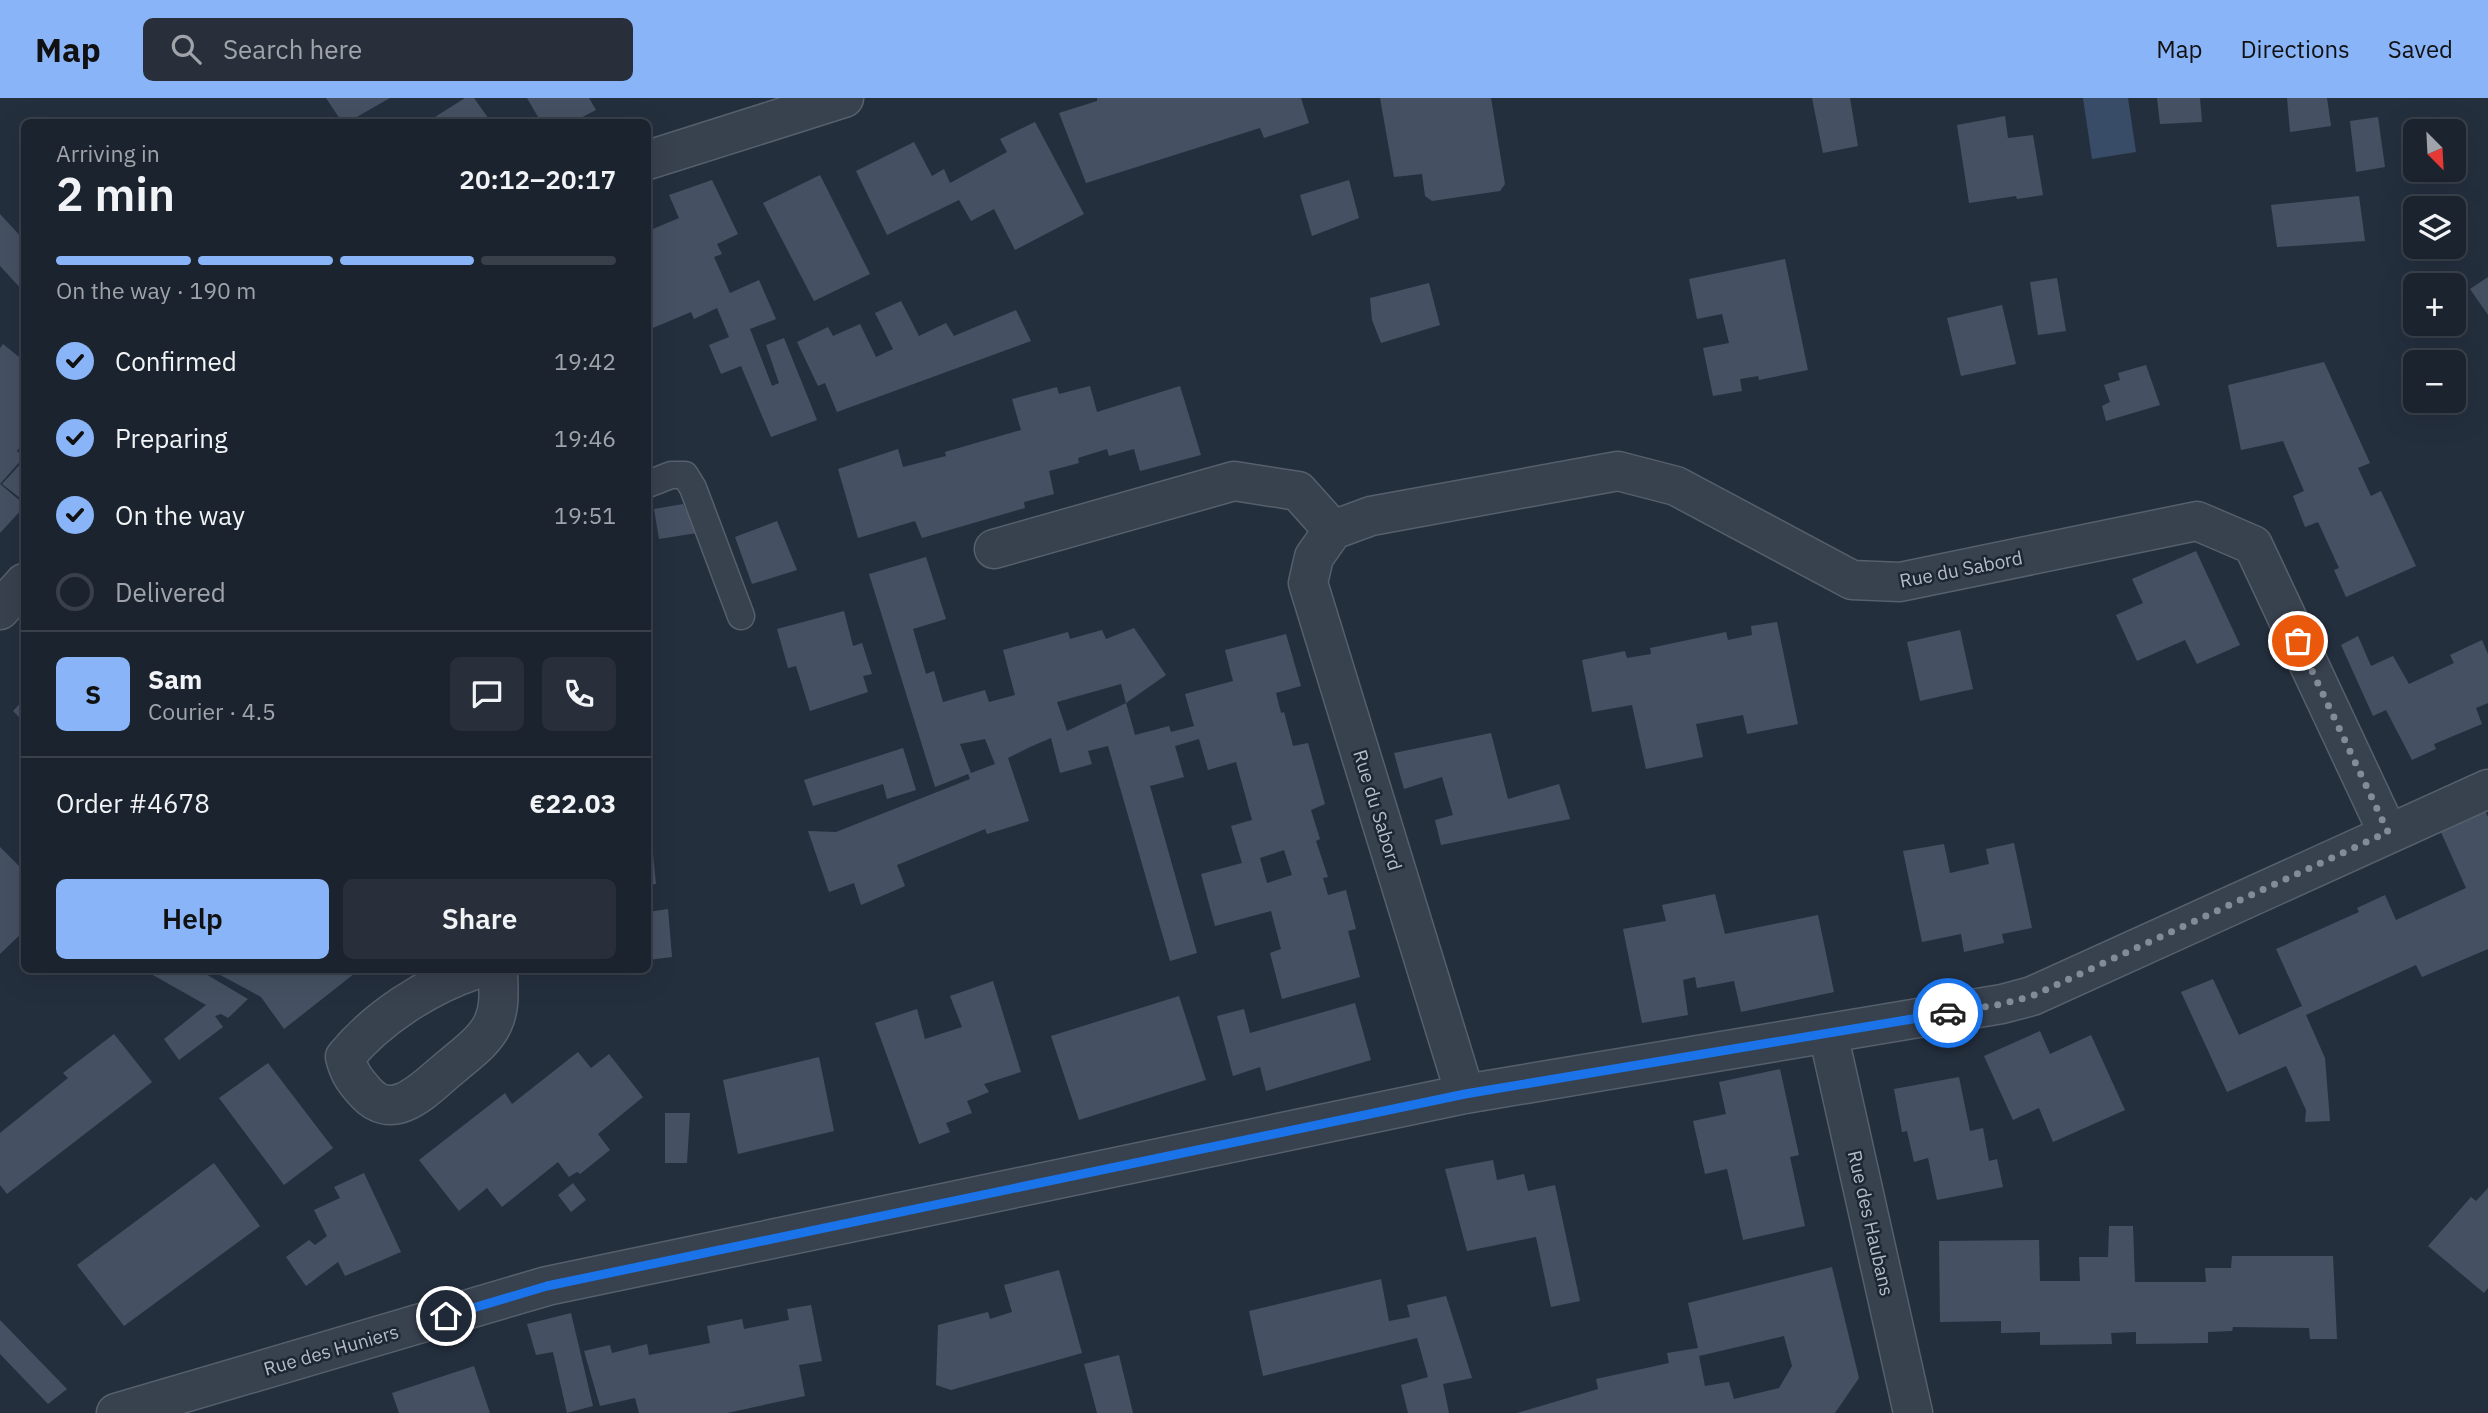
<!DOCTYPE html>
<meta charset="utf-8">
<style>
body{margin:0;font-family:"IBM Plex Sans",sans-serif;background:#282f3a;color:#f1f3f6;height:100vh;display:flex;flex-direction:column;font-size:26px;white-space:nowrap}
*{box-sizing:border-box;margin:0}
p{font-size:23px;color:#a0a4aa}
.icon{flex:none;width:38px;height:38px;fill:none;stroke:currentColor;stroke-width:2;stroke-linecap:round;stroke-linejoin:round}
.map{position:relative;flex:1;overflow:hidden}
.sheet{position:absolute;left:21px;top:21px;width:630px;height:854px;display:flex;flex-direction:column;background:#1b232e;border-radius:10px;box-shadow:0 7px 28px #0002,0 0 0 2px #39404a}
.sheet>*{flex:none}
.needle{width:46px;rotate:156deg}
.fabs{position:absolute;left:2403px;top:21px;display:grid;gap:14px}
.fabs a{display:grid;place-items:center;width:63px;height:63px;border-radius:10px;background:#1b232e;box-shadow:0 7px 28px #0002,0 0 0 2px #39404a;font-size:35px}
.pin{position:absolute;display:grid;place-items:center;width:60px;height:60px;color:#fff;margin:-30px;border:4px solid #fff;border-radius:50%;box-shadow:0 2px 7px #0007}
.courier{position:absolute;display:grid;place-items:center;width:70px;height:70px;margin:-35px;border:5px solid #1a73e8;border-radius:50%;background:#fff;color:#222;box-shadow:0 2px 9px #0007}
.head em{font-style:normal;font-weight:600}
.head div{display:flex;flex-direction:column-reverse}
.head{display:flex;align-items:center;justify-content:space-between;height:119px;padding:0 35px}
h1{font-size:46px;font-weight:600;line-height:52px}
.bar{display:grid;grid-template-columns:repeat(4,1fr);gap:10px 7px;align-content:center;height:84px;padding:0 35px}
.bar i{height:9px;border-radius:5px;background:#39404a}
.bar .active{background:#8ab4f8}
.bar p{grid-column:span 4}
.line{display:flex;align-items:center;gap:18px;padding:0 35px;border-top:2px solid #39404a}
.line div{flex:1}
.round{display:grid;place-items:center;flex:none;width:74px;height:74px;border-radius:10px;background:#282f3a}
ol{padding:0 35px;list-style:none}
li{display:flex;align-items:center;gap:21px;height:77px}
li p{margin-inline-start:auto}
li .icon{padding:7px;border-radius:50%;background:#8ab4f8;color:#111;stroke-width:4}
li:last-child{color:#a0a4aa}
li i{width:38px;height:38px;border:4px solid #39404a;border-radius:50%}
.action{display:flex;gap:14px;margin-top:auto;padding:14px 35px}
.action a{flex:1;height:80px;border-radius:10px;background:#8ab4f8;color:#111;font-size:28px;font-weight:600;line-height:80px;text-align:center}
.action a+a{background:#282f3a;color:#f1f3f6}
header{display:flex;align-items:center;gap:42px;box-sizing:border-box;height:98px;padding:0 35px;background:#8ab4f8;color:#111}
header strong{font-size:33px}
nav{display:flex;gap:38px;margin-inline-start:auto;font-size:24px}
.search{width:490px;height:63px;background:#282f3a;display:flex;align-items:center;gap:18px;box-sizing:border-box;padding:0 24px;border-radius:10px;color:#a0a4aa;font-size:26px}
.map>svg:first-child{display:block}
.water{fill:#394c67}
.building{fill:#455162;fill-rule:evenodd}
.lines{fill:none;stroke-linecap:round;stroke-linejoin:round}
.service-casing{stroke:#565f6c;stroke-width:29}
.minor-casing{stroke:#565f6c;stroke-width:41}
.service{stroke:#38414e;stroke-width:26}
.minor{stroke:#38414e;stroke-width:38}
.done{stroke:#828b98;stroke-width:7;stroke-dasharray:0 12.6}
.route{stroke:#1a73e8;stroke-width:9}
.labels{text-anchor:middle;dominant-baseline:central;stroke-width:5;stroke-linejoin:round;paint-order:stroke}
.street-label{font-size:19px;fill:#b4bcc9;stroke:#1d2633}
</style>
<header>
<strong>Map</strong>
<div class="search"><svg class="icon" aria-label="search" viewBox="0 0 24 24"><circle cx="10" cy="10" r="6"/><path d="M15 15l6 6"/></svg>Search here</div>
<nav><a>Map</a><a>Directions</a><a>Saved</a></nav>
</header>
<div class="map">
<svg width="2488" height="1315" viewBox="0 0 2488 1315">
<rect width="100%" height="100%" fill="#242f3e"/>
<path class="water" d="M2083 0H2128L2136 54 2092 61Z"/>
<path class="building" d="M326 0H390L348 24H342Z
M465 0H474L491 24H427Z
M527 0H589L596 12 573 24H541Z
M1097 0H1301L1309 25 1264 40 1260 30 1086 85 1059 15 1097 3Z
M1380 0H1491L1505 86 1500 93 1432 103 1425 98 1422 76 1394 79Z
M1812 0H1850L1858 48 1823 55Z
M2157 0H2200L2202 24 2160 26Z
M2287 0H2327L2331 28 2290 34Z
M2005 18 2008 40 2033 37 2043 97 2017 101 2016 98 1969 105 1957 27Z
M2378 19 2385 69 2356 74 2350 23Z
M1035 24 1084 116 1015 152 994 111 971 123 959 102 887 137 856 73 914 44 932 78 944 71 950 85 1007 54 1000 41Z
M820 77 870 176 814 203 763 105Z
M712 82 738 136 717 146 722 156 714 159 730 195 759 182 776 221 750 231 772 288 779 285 766 247 784 240 817 322 771 339 741 268 721 276 709 247 729 239 717 210 694 221 691 214 648 232V133L679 120 669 97Z
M1349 82 1359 120 1312 138 1300 97Z
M2359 98 2365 143 2277 149 2271 107Z
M0 116 24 142V194L0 168Z
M1785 161 1808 272 1759 282 1758 278 1740 281 1742 293 1713 298 1703 250 1729 245 1722 216 1697 221 1689 181Z
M2488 179V217L2470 191Z
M2057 180 2066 233 2038 237 2030 184Z
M1429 185 1440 227 1381 245 1372 222 1370 200Z
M901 203 919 238 946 225 954 238 1016 212 1031 243 837 314 825 285 818 288 797 244 828 229 833 238 860 226 876 259 893 251 875 215Z
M2002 207 2016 266 1961 278 1947 220Z
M3 246 24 263V343L17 353 24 359 0 386 24 406V409L0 435V250Z
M2324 264 2370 365 2358 370 2371 398 2381 393 2416 468 2346 499 2334 472 2339 470 2318 424 2305 429 2293 398 2304 393 2283 343 2241 352 2228 287Z
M2146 267 2160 307 2106 323 2102 308 2110 304 2104 287 2120 282 2118 275Z
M1090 288 1097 314 1180 288 1201 357 1140 373 1134 351 1109 358 1107 351 1078 360 1079 365 1049 373 1054 396 1024 404 1025 410 922 440 915 423 858 440 838 371 898 351 903 369 946 358 945 354 1021 332 1012 301 1057 289 1059 296Z
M24 362V403L2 386Z
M683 406 697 435 659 441 654 411Z
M777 423 797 472 752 486 735 439Z
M2196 453 2240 547 2197 566 2185 542 2137 563 2116 517 2143 505 2132 481Z
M926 459 946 521 913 531 926 576 934 573 943 604 985 592 989 604 1015 597 1003 552 1068 534 1070 541 1102 532 1106 541 1134 530 1166 577 1126 605 1121 586 1057 604 1067 633 1126 605 1135 637 1169 628 1171 634 1194 628 1185 596 1233 583 1225 552 1286 536 1301 588 1276 595 1281 615 1284 614 1293 648 1308 645 1325 706 1311 712 1320 741 1316 743 1328 779 1323 780 1328 797 1346 792 1356 831 1348 833 1360 879 1282 901 1270 855 1281 851 1271 813 1215 828 1201 776 1242 765 1231 728 1252 722 1236 664 1208 672 1199 641 1175 648 1184 679 1150 688 1197 855 1170 863 1108 648 1088 653 1092 666 1060 675 1051 640 1030 649 1008 660 1029 723 987 736 985 731 897 767 905 788 861 807 854 785 829 794 808 733 836 734 970 681 968 676 935 689 869 476ZM985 641 995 666 971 675 960 646ZM1284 752 1292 777 1267 785 1260 760Z
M844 513 853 548 862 545 872 576 863 578 868 594 810 613 796 568 788 570 777 531Z
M1777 524 1798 626 1747 636 1743 617 1696 626 1703 659 1646 671 1632 607 1592 614 1582 562 1625 553 1627 560 1651 556 1650 550 1726 534 1728 542 1752 537 1751 528Z
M1960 532 1973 591 1920 603 1907 544Z
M2358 538 2371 568 2393 558 2409 586 2454 565 2450 557 2482 542 2488 556V605L2476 610 2482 626 2434 646 2436 651 2412 662 2386 612 2373 618 2341 547Z
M24 601V624L13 613Z
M1491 635 1508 701 1559 686 1570 721 1441 747 1435 722 1453 717 1442 679 1404 691 1394 655Z
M903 650 916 692 887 701 883 686 813 708 804 682Z
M2485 713 2488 719V851L2422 879 2416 867 2306 917 2325 960 2330 1023 2305 1024 2306 1012 2286 968 2227 994 2181 894 2213 881 2239 937 2302 908 2276 851 2359 814 2357 810 2385 797 2396 822 2466 790 2440 732Z
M648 716H649L656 786 648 787Z
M2014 745 2032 830 2002 836 2004 845 1964 854 1961 836 1922 844 1903 753 1944 746 1950 775 1989 766 1986 751Z
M0 749 24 773V833L0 856Z
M1715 796 1725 836 1818 817 1834 894 1741 914 1734 883 1697 890 1695 879 1683 882 1688 917 1642 925 1623 831 1666 823 1662 807Z
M668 811 672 859 648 862V814Z
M144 872H199L248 901 228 920 221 916 215 918 223 929 179 962 164 941 206 907Z
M211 872H359L284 931 261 899Z
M993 883 1021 974 984 986 989 994 967 1003 972 1015 946 1025 950 1034 919 1046 875 925 917 911 925 941 962 929 950 898Z
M1179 898 1206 982 1079 1022 1051 938Z
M1355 905 1371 962 1266 993 1260 969 1233 978 1217 918 1244 911 1250 935Z
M2040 933 2050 956 2091 937 2125 1012 2053 1044 2039 1010 2013 1022 1984 958Z
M114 936 152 984 7 1096 0 1087V1035L68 980 63 975Z
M578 954 591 970 609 956 643 999 598 1036 610 1052 580 1076 577 1074 569 1079 558 1064 502 1109 487 1090 459 1113 419 1062 505 995 512 1006Z
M819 959 834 1033 738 1056 723 982Z
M268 965 333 1050 284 1087 219 1000Z
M1780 971 1799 1057 1790 1059 1805 1128 1743 1142 1727 1071 1705 1076 1693 1023 1726 1016 1719 984Z
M1959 979 1970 1033 1983 1030 1989 1063 1997 1061 2003 1089 1937 1102 1928 1060 1914 1064 1907 1033 1902 1034 1894 991Z
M665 1015H690L687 1065H665Z
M1493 1062 1497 1082 1524 1076 1528 1093 1555 1087 1580 1203 1551 1209 1536 1139 1467 1153 1445 1071Z
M214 1065 260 1128 124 1228 77 1167Z
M364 1075 401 1154 345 1178 338 1164 306 1188 286 1159 309 1142 315 1147 327 1138 314 1112 340 1100 334 1089Z
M573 1085 586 1102 571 1114 558 1097Z
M2488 1090V1190L2484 1195 2428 1148 2471 1099 2476 1103Z
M2109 1128H2133L2135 1184H2206L2205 1170H2231L2232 1158H2333L2337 1241H2310L2309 1230 2233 1229 2232 1233 2208 1234V1245L2136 1246V1234L2111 1235 2112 1246 2040 1247V1234L2001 1235V1223L1940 1224 1939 1143 2039 1142 2040 1183H2080L2079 1159H2108Z
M1832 1169 1859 1280 1835 1315H1517L1598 1291 1596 1281 1669 1265 1667 1255 1698 1250 1688 1205ZM1784 1238 1792 1268 1779 1290 1734 1301 1729 1284 1705 1288 1699 1258Z
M1059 1172 1082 1255 951 1292 936 1287 938 1227 988 1214 990 1221 1012 1214 1004 1187Z
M1381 1181 1389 1223 1410 1219 1407 1207 1446 1198 1472 1280 1443 1286 1449 1315H1408L1401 1287 1428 1279 1417 1240 1263 1278 1249 1213Z
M811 1207 822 1263 799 1267 805 1298 727 1315H639L635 1300 600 1308 584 1253 610 1247 612 1255 647 1246 649 1257 710 1245 707 1228 742 1221 744 1231 789 1222 787 1211Z
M571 1215 593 1308 567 1315 553 1254 536 1257 527 1226Z
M0 1222 67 1291 48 1306 0 1256Z
M1119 1257 1133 1315H1097L1084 1266Z
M474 1268 490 1315H399L392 1295Z"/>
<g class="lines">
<g class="service-casing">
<path id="service" d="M648 386 671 377H685L693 390 741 518"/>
</g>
<g class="minor-casing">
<path id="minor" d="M648 62 844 0
M1333 432 1314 459 1308 485 1465 996
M994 451 1234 383 1298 393 1333 432 1371 418 1618 373 1676 388 1852 482 1900 484 2197 423 2253 447 2388 735
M0 512 24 485
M474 872C427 888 377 920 345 959 349 975 355 983 366 995 395 1027 428 987 452 968 466 956 485 943 493 925 501 908 498 889 498 872
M1828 935 1913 1315
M116 1315 547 1188 1465 996 2002 906 2032 898 2488 691"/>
</g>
<use href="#service" class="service"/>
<use href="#minor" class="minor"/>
</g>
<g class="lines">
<path class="done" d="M1948 915 2002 906 2032 898 2388 734 2298 543"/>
<path class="route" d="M446 1218 547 1188 1465 996 1948 915"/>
</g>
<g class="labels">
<g class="street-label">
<text transform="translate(1961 471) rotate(-11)">Rue du Sabord</text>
<text transform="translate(1378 712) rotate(73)">Rue du Sabord</text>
<text transform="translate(1871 1125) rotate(77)">Rue des Haubans</text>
<text transform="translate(331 1252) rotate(-16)">Rue des Huniers</text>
</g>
</g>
</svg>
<div class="fabs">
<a><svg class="needle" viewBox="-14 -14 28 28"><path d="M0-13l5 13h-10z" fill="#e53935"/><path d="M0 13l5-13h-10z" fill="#a0a4aa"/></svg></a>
<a><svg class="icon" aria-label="layers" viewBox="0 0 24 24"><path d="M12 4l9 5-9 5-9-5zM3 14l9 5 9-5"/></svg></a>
<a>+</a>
<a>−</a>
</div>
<div class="pin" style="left:2298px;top:543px;background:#ea580c"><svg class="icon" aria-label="bag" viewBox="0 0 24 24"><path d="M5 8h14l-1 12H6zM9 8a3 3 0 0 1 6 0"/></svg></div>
<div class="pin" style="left:446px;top:1218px;background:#1f2937"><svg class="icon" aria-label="home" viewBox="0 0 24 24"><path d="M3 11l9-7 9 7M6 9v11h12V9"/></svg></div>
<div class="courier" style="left:1948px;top:915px"><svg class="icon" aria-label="car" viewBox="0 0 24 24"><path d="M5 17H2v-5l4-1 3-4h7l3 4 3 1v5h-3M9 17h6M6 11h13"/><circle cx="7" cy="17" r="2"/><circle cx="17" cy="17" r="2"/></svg></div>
<section class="sheet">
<div class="head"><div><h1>2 min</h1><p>Arriving in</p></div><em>20:12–20:17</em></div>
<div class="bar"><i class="active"></i><i class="active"></i><i class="active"></i><i></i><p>On the way · 190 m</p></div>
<ol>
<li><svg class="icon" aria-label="check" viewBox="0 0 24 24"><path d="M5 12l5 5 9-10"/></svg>Confirmed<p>19:42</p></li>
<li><svg class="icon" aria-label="check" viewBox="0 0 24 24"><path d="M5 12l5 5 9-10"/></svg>Preparing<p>19:46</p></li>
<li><svg class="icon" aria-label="check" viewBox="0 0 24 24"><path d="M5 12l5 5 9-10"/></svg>On the way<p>19:51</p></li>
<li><i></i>Delivered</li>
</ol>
<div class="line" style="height:126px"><b class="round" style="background:#8ab4f8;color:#111">S</b><div><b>Sam</b><p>Courier · 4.5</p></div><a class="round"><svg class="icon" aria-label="chat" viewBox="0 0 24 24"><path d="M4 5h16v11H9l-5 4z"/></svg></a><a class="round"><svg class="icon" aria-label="phone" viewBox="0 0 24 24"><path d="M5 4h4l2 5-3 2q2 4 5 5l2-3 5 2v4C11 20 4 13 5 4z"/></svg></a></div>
<div class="line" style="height:91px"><div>Order #4678</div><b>€22.03</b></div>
<div class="action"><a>Help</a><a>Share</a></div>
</section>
</div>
